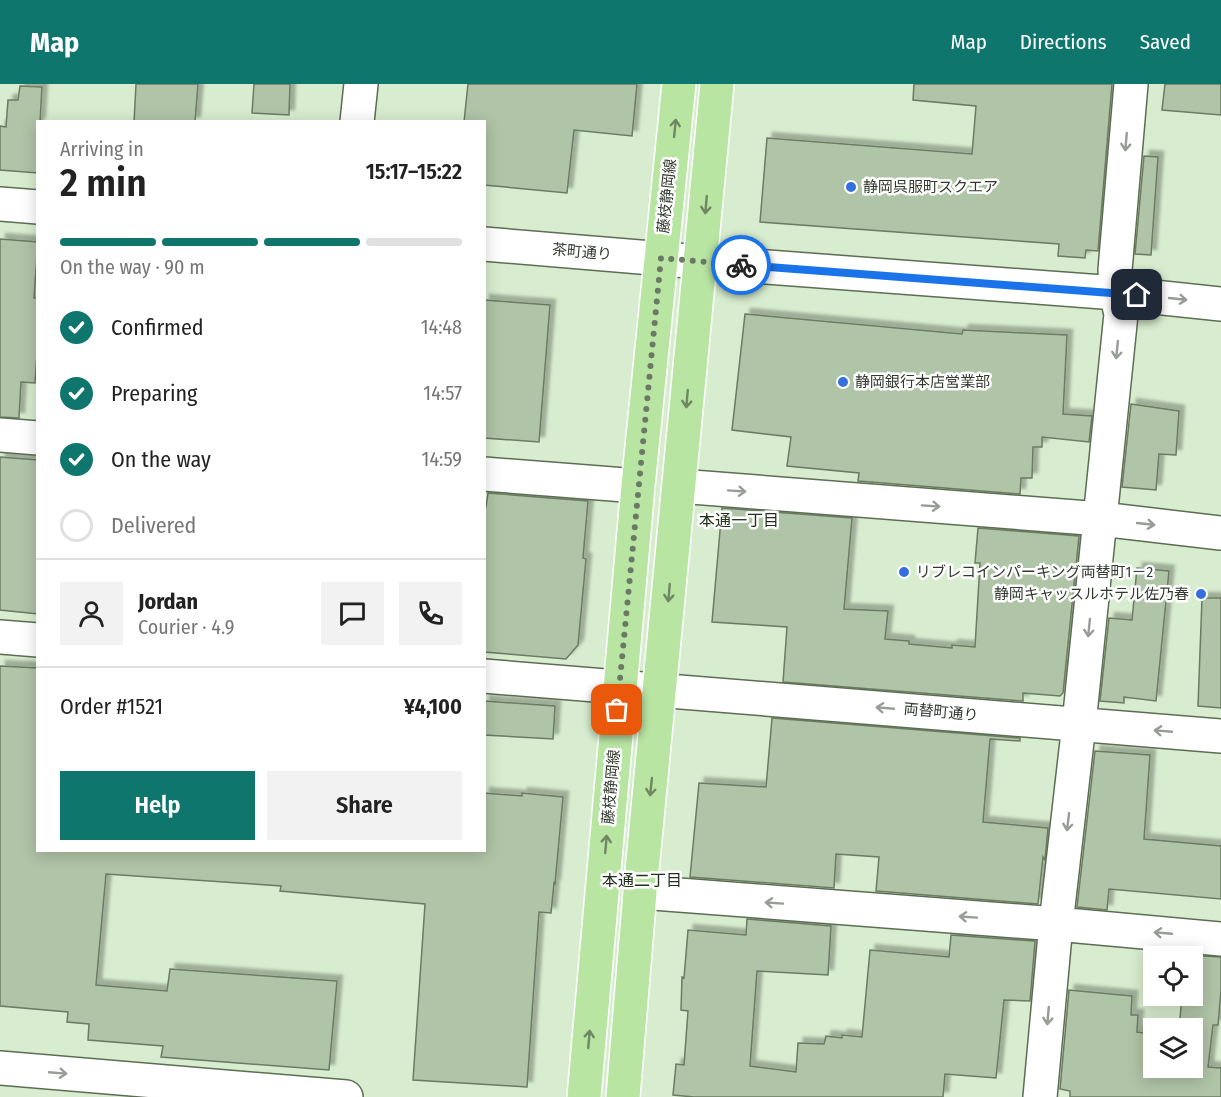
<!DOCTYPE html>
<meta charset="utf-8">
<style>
body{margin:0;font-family:"Fira Sans Condensed","Noto Sans JP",sans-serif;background:#f2f2f2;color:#222;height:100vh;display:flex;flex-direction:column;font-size:22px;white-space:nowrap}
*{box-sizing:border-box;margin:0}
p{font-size:20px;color:#767676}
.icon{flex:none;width:33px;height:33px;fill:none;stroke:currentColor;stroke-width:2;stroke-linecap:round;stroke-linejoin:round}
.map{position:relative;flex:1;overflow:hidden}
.details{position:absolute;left:36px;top:36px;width:450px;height:732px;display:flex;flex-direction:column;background:#fff;border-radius:0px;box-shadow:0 3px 15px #0003}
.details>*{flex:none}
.tools{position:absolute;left:1143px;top:862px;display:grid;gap:12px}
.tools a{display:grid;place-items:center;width:60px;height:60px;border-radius:0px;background:#fff;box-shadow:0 3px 15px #0003;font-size:30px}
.pin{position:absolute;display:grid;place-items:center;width:51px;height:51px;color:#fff;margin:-26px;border-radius:12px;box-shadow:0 3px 9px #0006}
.courier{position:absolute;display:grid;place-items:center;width:60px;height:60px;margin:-30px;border:4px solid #1a73e8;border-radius:50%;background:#fff;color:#222;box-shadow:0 2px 8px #0007}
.head em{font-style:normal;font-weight:600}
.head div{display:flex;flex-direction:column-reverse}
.head{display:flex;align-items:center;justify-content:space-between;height:102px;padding:0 24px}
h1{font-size:39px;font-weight:600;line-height:45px}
.bar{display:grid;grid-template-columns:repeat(4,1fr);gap:9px 6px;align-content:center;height:72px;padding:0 24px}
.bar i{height:8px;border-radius:4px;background:#e0e0e0}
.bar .selected{background:#0f766e}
.bar p{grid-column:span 4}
.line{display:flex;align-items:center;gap:15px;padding:0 24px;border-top:2px solid #e0e0e0}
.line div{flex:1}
.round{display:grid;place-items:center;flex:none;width:63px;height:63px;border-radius:0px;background:#f2f2f2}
ol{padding:0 24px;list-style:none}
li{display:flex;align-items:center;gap:18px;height:66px}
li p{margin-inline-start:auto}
li .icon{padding:6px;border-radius:50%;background:#0f766e;color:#fff;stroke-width:4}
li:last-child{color:#767676}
li i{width:33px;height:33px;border:3px solid #e0e0e0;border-radius:50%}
.cta{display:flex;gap:12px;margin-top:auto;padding:12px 24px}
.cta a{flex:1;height:69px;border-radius:0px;background:#0f766e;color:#fff;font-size:24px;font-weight:600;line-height:69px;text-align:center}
.cta a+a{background:#f2f2f2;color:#222}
header{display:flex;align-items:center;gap:36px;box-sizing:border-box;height:84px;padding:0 30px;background:#0f766e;color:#fff}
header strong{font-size:28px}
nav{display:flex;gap:33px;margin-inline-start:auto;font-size:21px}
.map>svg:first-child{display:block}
.building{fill:#b0c4a7;stroke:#6a7c62;stroke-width:1.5;filter:url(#shadow)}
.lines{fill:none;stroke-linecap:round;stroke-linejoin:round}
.minor-casing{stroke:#5c6d54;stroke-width:36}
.major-casing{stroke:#fff;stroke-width:36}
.minor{stroke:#fff;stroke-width:33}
.major{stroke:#b9e5a3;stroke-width:33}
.oneway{stroke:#6f8763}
.oneway2{stroke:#989c97}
.done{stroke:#6c7967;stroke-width:6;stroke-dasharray:0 10.8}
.route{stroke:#1a73e8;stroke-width:8}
.poi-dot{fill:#356fdd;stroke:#fff;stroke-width:2}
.labels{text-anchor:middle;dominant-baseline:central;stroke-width:5;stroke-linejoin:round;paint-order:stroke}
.poi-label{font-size:15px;fill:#323a2f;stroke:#fff;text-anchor:start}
.street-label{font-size:15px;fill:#323a2f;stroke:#fff}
.neighbourhood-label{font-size:16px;fill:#21311a;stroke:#fff}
</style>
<header>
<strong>Map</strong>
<nav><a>Map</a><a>Directions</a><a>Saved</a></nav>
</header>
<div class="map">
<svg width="1221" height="1013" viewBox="0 0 1221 1013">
<defs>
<filter id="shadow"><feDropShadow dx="5.5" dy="-5.5" stdDeviation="1.5" flood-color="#0004"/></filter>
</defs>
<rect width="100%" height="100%" fill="#d8edcf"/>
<path class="building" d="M136 0H198L195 38H134Z
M254 0H290L289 31 252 29Z
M468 0H637L632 52 574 46 567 109 484 101V38H464Z
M914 0H1112L1098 167 1086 166 1085 174 1058 172 1059 160 760 138 767 54 972 70 976 22 913 16Z
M1165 0H1221V31L1162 26Z
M20 2 42 3 40 38H38V89L0 86V42L6 43 8 16H18Z
M1144 72 1158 73 1151 171 1135 170Z
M0 155 38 158 34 214H38V254L35 299 21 298 19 334 0 333Z
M484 216 550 221 539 358 484 354Z
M745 230 962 250 963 246 1067 251 1063 330 1092 332 1089 358 1042 353V363H1033L1032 394H1021L1020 410 858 397 859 389 787 382 791 353 732 346Z
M1131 320 1179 327 1176 371 1159 370 1156 406 1122 403Z
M0 373 38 376V530L0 526Z
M488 409 588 417 583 474 586 475 578 561 566 575 484 568V423H486Z
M722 424 852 434 844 525 888 527 885 555 909 557V560L952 564V561L975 563 980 479H975L978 444 1079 452 1063 609 1060 612 1023 609V617L783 598 787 543 712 538Z
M1137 484 1169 487 1156 617 1124 613V619L1100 617 1109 534 1132 536Z
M1202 514H1221V624L1198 622Z
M0 582 38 584V766H484V709L522 712V709L563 713 555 800 554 799 551 829 539 828 527 1003 413 996 425 820 280 807 281 802 106 790 96 901 167 907 170 885 337 897 329 986 161 973 163 962 88 956 89 940 67 938 68 928 0 922Z
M484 617 555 622 553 655 484 651Z
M772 634 1020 654V657L990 655 983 738 1048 744 1045 776 1043 773 1038 820 876 807 879 773 836 770 834 804 690 793 699 699 766 703Z
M1095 667 1150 671 1144 755 1221 762V815L1109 805 1107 826 1077 823Z
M747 835 831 842 828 891 757 887 750 982 796 988 798 959 824 960 826 952 842 954V951L862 953 870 866 949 873 951 851 1034 857 1035 858 1030 917 1004 916 996 994 945 990 943 1013H694L673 1011 676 980 684 981 688 927 681 926 682 893 684 894 688 846 746 851Z
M1185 871 1221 873V906L1218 941H1213L1208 983 1221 984V1013H1070V1007L1060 1005 1069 906 1132 912 1131 931H1138L1137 948 1154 950V984H1192V945H1179L1182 912H1192V873H1184Z"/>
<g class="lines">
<g class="minor-casing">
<path id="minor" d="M357 38 361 0
M0 120 38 123
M484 160 700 178 1116 209 1221 220
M0 351 38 354
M484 390 638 402
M679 402 1101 435 1221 449
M0 553 38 556
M484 592 1221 652
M640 808 1056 840 1221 855
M0 984 346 1013
M1040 1013 1056 840 1079 640 1121 230 1116 209 1115 186 1131 0"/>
</g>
<g class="major-casing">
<path id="major" d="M584 1013 638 402 679 0
M623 1013 640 808 717 0"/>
</g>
<use href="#minor" class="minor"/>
<use href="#major" class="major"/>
</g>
<defs><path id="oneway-shaft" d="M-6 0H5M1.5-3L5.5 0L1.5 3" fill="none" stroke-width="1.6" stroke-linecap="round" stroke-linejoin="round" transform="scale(1.5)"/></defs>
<g class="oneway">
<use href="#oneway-shaft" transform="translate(675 44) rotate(-84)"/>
<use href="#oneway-shaft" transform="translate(706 121) rotate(95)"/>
<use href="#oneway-shaft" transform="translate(687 315) rotate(95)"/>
<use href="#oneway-shaft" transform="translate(669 509) rotate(95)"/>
<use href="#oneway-shaft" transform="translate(651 703) rotate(96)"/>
<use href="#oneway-shaft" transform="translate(606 760) rotate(-85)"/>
<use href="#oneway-shaft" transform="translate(589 955) rotate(-85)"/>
</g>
<g class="oneway2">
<use href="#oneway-shaft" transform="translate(1126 58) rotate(95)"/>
<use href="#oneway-shaft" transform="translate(1178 215) rotate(6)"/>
<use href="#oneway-shaft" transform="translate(1117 266) rotate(96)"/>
<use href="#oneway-shaft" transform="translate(737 407) rotate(4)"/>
<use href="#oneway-shaft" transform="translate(931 422) rotate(4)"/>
<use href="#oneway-shaft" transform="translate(1146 440) rotate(6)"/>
<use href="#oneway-shaft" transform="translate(1089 544) rotate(96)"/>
<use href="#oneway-shaft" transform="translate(885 624) rotate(-175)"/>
<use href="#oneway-shaft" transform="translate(1163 647) rotate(-175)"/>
<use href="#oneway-shaft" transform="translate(1068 738) rotate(97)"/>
<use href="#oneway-shaft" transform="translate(774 819) rotate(-176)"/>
<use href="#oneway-shaft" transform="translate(968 833) rotate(-176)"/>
<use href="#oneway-shaft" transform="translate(1163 849) rotate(-175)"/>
<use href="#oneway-shaft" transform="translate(1048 932) rotate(95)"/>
<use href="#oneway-shaft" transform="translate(58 989) rotate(5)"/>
</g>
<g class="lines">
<path class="done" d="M617 626 661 174 741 181"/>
<path class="route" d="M741 181 1137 211"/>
</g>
<g class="poi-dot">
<circle cx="851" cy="103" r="6"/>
<circle cx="843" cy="298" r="6"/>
<circle cx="904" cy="488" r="6"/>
<circle cx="1201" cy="510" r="6"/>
</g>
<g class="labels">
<g class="poi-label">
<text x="863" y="103">静岡呉服町スクエア</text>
<text x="855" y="298">静岡銀行本店営業部</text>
<text x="916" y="488">リブレコインパーキング両替町1－2</text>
<text x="1189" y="510" text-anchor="end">静岡キャッスルホテル佐乃春</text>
</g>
<g class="street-label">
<text transform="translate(667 112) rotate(-84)">藤枝静岡線</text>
<text transform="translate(582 168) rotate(5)">茶町通り</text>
<text transform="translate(941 628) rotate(5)">両替町通り</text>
<text transform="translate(611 703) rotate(-85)">藤枝静岡線</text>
</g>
<g class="neighbourhood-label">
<text x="739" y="436">本通一丁目</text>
<text x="642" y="796">本通二丁目</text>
</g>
</g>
</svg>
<div class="tools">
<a><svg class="icon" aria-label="locate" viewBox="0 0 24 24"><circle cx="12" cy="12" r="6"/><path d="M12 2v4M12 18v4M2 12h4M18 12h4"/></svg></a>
<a><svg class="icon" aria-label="layers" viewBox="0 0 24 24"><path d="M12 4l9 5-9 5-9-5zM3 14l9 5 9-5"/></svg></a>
</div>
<div class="pin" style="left:617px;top:626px;background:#ea580c"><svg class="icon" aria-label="bag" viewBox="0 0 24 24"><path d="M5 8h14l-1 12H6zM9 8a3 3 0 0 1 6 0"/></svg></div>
<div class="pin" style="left:1137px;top:211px;background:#1f2937"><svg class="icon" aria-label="home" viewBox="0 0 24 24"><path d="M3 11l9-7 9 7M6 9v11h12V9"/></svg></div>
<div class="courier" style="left:741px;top:181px"><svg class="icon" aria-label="bike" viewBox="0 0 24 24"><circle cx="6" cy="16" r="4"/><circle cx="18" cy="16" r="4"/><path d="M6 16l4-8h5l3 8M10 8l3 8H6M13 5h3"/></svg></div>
<section class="details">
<div class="head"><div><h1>2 min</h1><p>Arriving in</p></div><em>15:17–15:22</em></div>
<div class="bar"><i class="selected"></i><i class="selected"></i><i class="selected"></i><i></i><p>On the way · 90 m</p></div>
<ol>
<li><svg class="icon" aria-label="check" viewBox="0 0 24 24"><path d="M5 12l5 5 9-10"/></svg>Confirmed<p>14:48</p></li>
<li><svg class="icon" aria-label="check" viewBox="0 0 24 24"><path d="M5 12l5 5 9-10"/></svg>Preparing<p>14:57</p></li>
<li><svg class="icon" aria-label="check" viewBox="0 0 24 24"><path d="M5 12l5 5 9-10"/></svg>On the way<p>14:59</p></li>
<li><i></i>Delivered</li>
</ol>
<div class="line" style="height:108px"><a class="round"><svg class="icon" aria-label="person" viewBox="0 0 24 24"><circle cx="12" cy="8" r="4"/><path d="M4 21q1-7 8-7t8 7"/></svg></a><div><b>Jordan</b><p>Courier · 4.9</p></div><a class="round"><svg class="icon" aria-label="chat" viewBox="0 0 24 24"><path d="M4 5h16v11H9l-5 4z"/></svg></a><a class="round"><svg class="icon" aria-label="phone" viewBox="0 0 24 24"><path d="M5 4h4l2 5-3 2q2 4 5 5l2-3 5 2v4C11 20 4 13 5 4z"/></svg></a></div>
<div class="line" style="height:78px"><div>Order #1521</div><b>¥4,100</b></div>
<div class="cta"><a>Help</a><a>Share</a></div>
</section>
</div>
